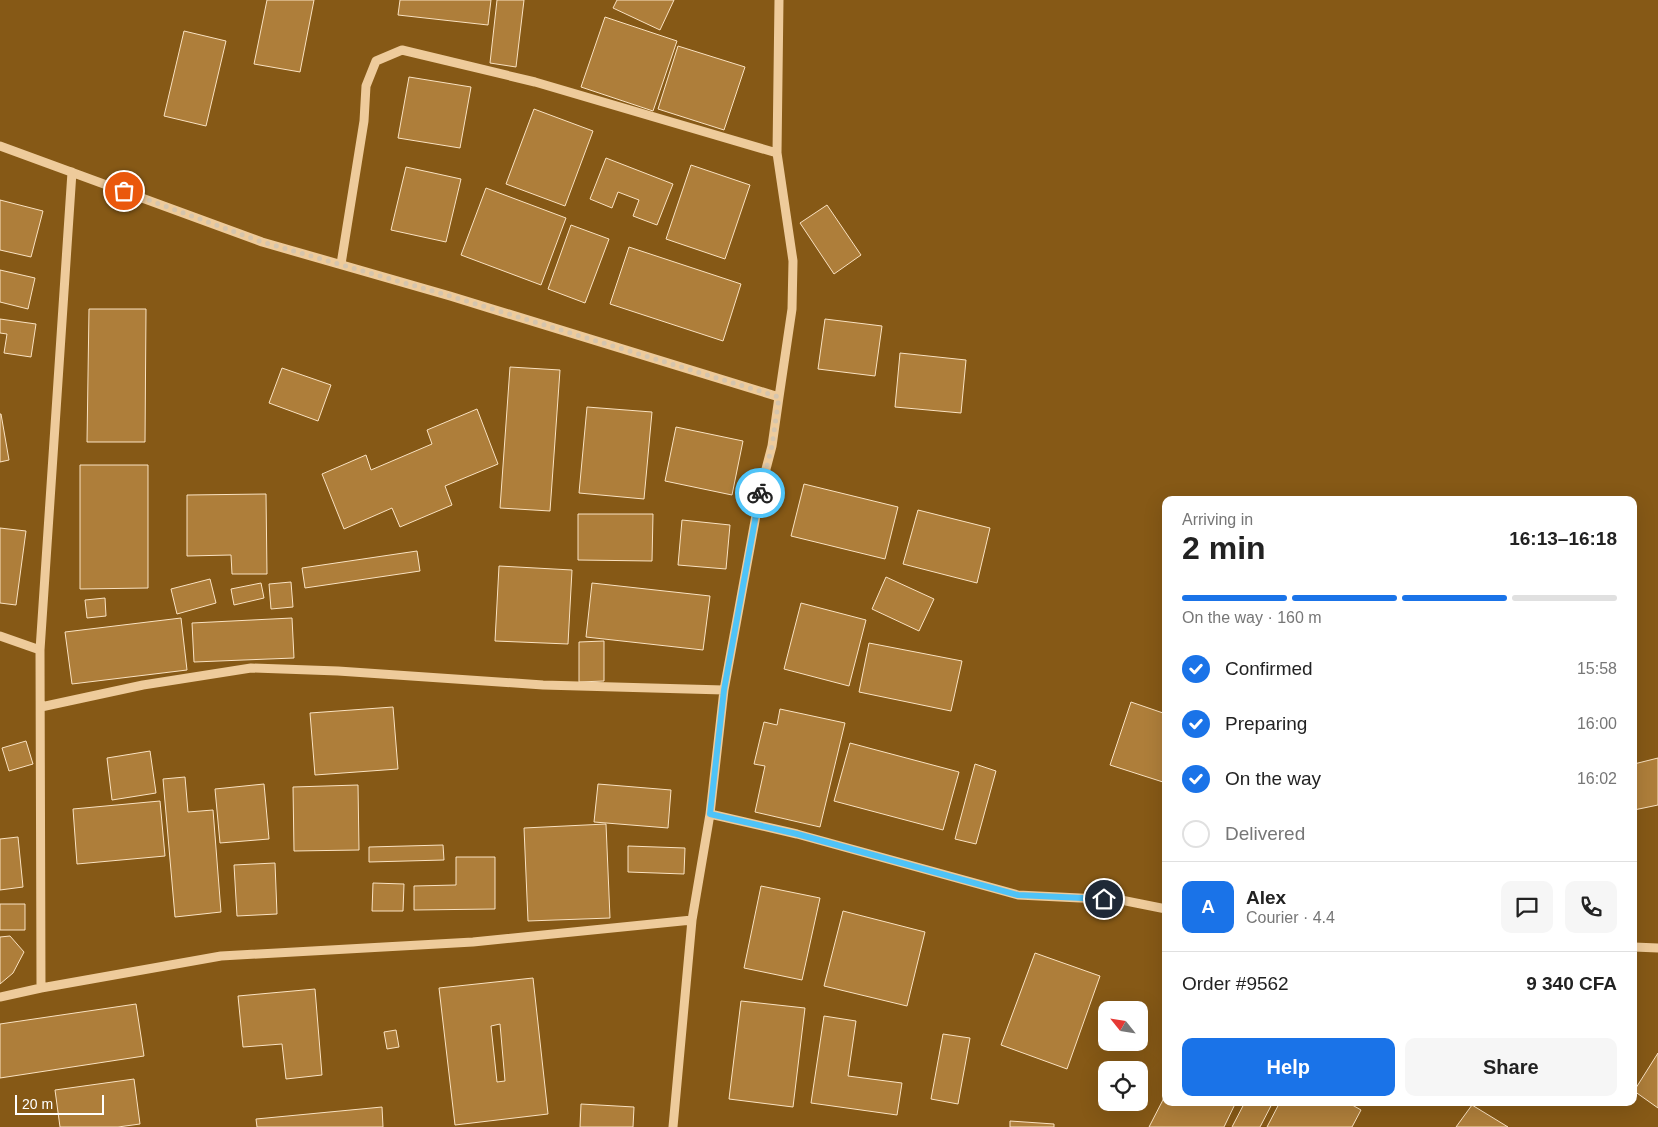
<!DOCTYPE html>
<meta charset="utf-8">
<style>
body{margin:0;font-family:Arial,sans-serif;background:#f6f6f6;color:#222;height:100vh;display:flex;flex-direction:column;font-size:19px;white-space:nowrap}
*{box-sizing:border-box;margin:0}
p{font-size:16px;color:#767676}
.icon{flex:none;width:28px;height:28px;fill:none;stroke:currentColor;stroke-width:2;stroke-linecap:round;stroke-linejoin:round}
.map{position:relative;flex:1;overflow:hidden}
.details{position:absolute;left:1162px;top:496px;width:475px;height:610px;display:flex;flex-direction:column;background:#fff;border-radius:10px;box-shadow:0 5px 20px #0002}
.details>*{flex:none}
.needle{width:32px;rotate:300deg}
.buttons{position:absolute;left:1098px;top:1001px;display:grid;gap:10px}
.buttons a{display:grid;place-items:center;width:50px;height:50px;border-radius:10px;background:#fff;box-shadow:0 5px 20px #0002;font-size:25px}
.scale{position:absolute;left:15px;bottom:12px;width:89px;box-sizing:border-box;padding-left:5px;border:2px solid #fff;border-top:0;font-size:14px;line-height:18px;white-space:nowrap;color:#fff;-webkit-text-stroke:4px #865916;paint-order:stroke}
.pin{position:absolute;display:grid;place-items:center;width:42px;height:42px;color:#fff;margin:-21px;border:2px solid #fff;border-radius:50%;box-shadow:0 1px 5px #0007}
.courier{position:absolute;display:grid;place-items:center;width:50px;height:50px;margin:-25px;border:4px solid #4fc3f7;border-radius:50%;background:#fff;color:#222;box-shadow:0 1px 6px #0007}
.overview em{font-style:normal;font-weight:800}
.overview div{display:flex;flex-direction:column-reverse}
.overview{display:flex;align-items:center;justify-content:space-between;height:85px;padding:0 20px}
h1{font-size:32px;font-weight:800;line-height:38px}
.bar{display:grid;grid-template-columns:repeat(4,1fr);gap:8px 5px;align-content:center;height:60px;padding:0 20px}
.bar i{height:6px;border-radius:4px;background:#e0e0e0}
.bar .on{background:#1a73e8}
.bar p{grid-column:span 4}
.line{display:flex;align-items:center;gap:12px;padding:0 20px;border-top:1px solid #e0e0e0}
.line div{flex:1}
.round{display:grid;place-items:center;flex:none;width:52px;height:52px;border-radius:10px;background:#f6f6f6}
ol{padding:0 20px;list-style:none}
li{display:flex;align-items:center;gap:15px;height:55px}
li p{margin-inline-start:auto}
li .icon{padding:5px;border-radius:50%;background:#1a73e8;color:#fff;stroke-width:4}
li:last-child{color:#767676}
li i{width:28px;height:28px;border:2px solid #e0e0e0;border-radius:50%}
.cta{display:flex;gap:10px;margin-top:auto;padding:10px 20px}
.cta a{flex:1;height:58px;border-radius:10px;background:#1a73e8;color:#fff;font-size:20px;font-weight:800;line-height:58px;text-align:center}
.cta a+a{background:#f6f6f6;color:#222}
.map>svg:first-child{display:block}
.building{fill:#ae7e3a;stroke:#fae2c1;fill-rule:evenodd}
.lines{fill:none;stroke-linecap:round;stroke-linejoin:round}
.minor{stroke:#eecb9b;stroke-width:9}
.done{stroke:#d5c5ad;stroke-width:5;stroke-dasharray:0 9}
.route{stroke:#4fc3f7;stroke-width:6}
</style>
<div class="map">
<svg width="1658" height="1127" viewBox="0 0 1658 1127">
<rect width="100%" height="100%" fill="#865916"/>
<path class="building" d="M267 0H314L300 72 254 64Z
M400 0H491L488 25 398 15Z
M497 0H524L516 67 490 63Z
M617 0H674L660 30 613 8Z
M605 17 677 41 653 111 581 87Z
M184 31 226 41 206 126 164 116Z
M678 46 745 67 724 130 658 109Z
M409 77 471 87 460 148 398 138Z
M534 109 593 131 565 206 506 184Z
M606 158 673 184 657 225 633 216 639 200 618 192 612 208 590 199Z
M691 165 750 185 725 259 666 239Z
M406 167 461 179 446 242 391 230Z
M486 188 566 218 541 285 461 255Z
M0 200 43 211 31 257 0 250Z
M827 205 861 255 834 274 800 223Z
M571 225 609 239 585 303 548 289Z
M629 247 741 284 723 341 610 304Z
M0 270 35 278 28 309 0 302Z
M89 309H146L145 442H87Z
M0 319 36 324 31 357 4 353 7 334 0 333Z
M825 319 882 326 875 376 818 369Z
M900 353 966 360 961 413 895 407Z
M510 367 560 370 550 511 500 508Z
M282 368 331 385 318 421 269 403Z
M587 407 652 412 644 499 579 493Z
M477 409 498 464 445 486 452 505 400 527 392 508 344 529 322 474 366 455 371 470 432 444 427 430Z
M0 414H1L9 460 0 462Z
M676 427 743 441 732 495 665 481Z
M80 465H148V588L80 589Z
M804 484 898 507 885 559 791 536Z
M266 494 267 574H232L231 555 187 556V495Z
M918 510 990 528 977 583 903 564Z
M578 514H653L652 561 578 560Z
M682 520 730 525 726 569 678 565Z
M0 528 26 531 16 605 0 603Z
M417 551 420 571 305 588 302 568Z
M499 566 572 570 568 644 495 641Z
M886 577 934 599 919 631 872 609Z
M210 579 216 603 177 614 171 589Z
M291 582 293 607 271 609 269 584Z
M261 583 264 598 234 605 231 589Z
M592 583 710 596 703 650 586 637Z
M105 598 106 616 87 618 85 600Z
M801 603 866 620 849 686 784 669Z
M181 618 187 670 72 684 65 632Z
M292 618 294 658 194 662 192 623Z
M604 641V681L579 682V642Z
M869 643 962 661 951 711 859 692Z
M1131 702 1166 714V783L1110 765Z
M393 707 398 769 315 775 310 713Z
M780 709 845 723 820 827 755 812 765 766 754 764 764 722 777 725Z
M26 741 33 764 9 771 2 748Z
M850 743 959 772 943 830 834 801Z
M150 751 156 793 112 800 107 758Z
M1658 758V805L1634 810V764Z
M975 764 996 771 976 844 955 839Z
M185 777 188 812 213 810 221 912 175 917 163 779Z
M264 784 269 839 220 843 215 789Z
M598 784 671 790 668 828 594 822Z
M358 785 359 850 294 851 293 787Z
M160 801 165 856 77 864 73 809Z
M606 824 610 918 528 921 524 828Z
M18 837 23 887 0 890V839Z
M443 845 444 860 369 862V847Z
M628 846 685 848 684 874 628 872Z
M456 857H495V909L414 910V886L456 885Z
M275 863 277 914 237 916 234 865Z
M373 883 404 884 403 911H372Z
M761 886 820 898 802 980 744 968Z
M0 904H25V930H0Z
M843 911 925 932 907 1006 824 986Z
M10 936 24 952 13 973 0 984V937Z
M1035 953 1100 976 1067 1069 1001 1045Z
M533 978 548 1114 455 1125 439 988ZM500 1024 505 1081 497 1082 491 1026Z
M315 989 322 1075 286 1079 282 1044 243 1047 238 996Z
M741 1001 805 1008 793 1107 729 1099Z
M136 1004 144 1056 0 1078V1024Z
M824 1016 856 1021 848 1076 902 1083 897 1115 811 1103Z
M396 1030 399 1047 387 1049 384 1032Z
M943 1034 970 1038 958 1104 931 1099Z
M1658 1053V1108L1634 1091Z
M134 1079 140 1124 118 1127H60L55 1090Z
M1166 1094V1102H1236L1224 1127H1149Z
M1245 1102H1273L1260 1127H1232Z
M1280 1102H1347L1361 1110 1352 1127H1267Z
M581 1104 634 1107 633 1127H580Z
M1472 1105 1508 1127H1456Z
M382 1107 383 1127H257L256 1119Z
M1010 1121 1054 1124V1127H1010Z"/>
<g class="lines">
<path class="minor" d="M0 146 262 242 450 296 779 397 772 446 761 488 724 690 710 814 692 920 673 1127
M341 264 364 121 366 86 376 61 402 50 535 82 777 153
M779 397 792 309 793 261 777 153 779 0
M0 636 40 650
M41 707 143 685 251 668 338 671 543 685 724 690
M710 814 797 834 1018 895 1121 900 1166 909
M1634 947 1658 948
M41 988 40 650 72 172
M0 997 41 988 221 956 473 942 692 920"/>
</g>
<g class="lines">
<path class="done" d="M124 191 262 242 450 296 779 397 772 446 760 493"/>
<path class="route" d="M760 493 724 690 710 814 797 834 1018 895 1104 899"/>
</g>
</svg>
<div class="buttons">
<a><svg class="needle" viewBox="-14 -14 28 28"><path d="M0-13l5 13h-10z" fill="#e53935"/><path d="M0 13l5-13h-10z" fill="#767676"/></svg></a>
<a><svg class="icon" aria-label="locate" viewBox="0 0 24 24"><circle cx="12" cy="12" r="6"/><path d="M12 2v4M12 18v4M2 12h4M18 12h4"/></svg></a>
</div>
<div class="scale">20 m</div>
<div class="pin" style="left:124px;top:191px;background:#ea580c"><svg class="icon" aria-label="bag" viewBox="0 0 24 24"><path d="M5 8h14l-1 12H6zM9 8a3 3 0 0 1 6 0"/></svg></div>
<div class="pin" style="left:1104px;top:899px;background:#1f2937"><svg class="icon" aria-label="home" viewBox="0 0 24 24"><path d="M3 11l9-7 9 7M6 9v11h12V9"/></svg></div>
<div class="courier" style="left:760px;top:493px"><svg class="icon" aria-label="bike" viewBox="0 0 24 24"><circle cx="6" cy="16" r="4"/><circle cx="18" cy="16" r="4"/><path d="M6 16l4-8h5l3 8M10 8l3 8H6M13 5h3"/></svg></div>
<section class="details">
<div class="overview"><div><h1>2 min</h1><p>Arriving in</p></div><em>16:13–16:18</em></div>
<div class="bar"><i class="on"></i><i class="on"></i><i class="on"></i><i></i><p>On the way · 160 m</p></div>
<ol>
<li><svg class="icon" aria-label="check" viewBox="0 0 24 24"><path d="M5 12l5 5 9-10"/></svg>Confirmed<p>15:58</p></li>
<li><svg class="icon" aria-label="check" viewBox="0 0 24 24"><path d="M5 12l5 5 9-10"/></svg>Preparing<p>16:00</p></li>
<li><svg class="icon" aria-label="check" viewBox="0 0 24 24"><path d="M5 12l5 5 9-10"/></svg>On the way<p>16:02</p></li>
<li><i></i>Delivered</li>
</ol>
<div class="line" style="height:90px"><b class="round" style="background:#1a73e8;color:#fff">A</b><div><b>Alex</b><p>Courier · 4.4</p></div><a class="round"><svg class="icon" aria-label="chat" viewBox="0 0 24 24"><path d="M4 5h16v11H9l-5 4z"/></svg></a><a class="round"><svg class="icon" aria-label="phone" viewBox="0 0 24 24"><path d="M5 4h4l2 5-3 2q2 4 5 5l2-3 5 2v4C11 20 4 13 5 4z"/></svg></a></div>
<div class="line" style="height:65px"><div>Order #9562</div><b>9 340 CFA</b></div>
<div class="cta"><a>Help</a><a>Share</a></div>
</section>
</div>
